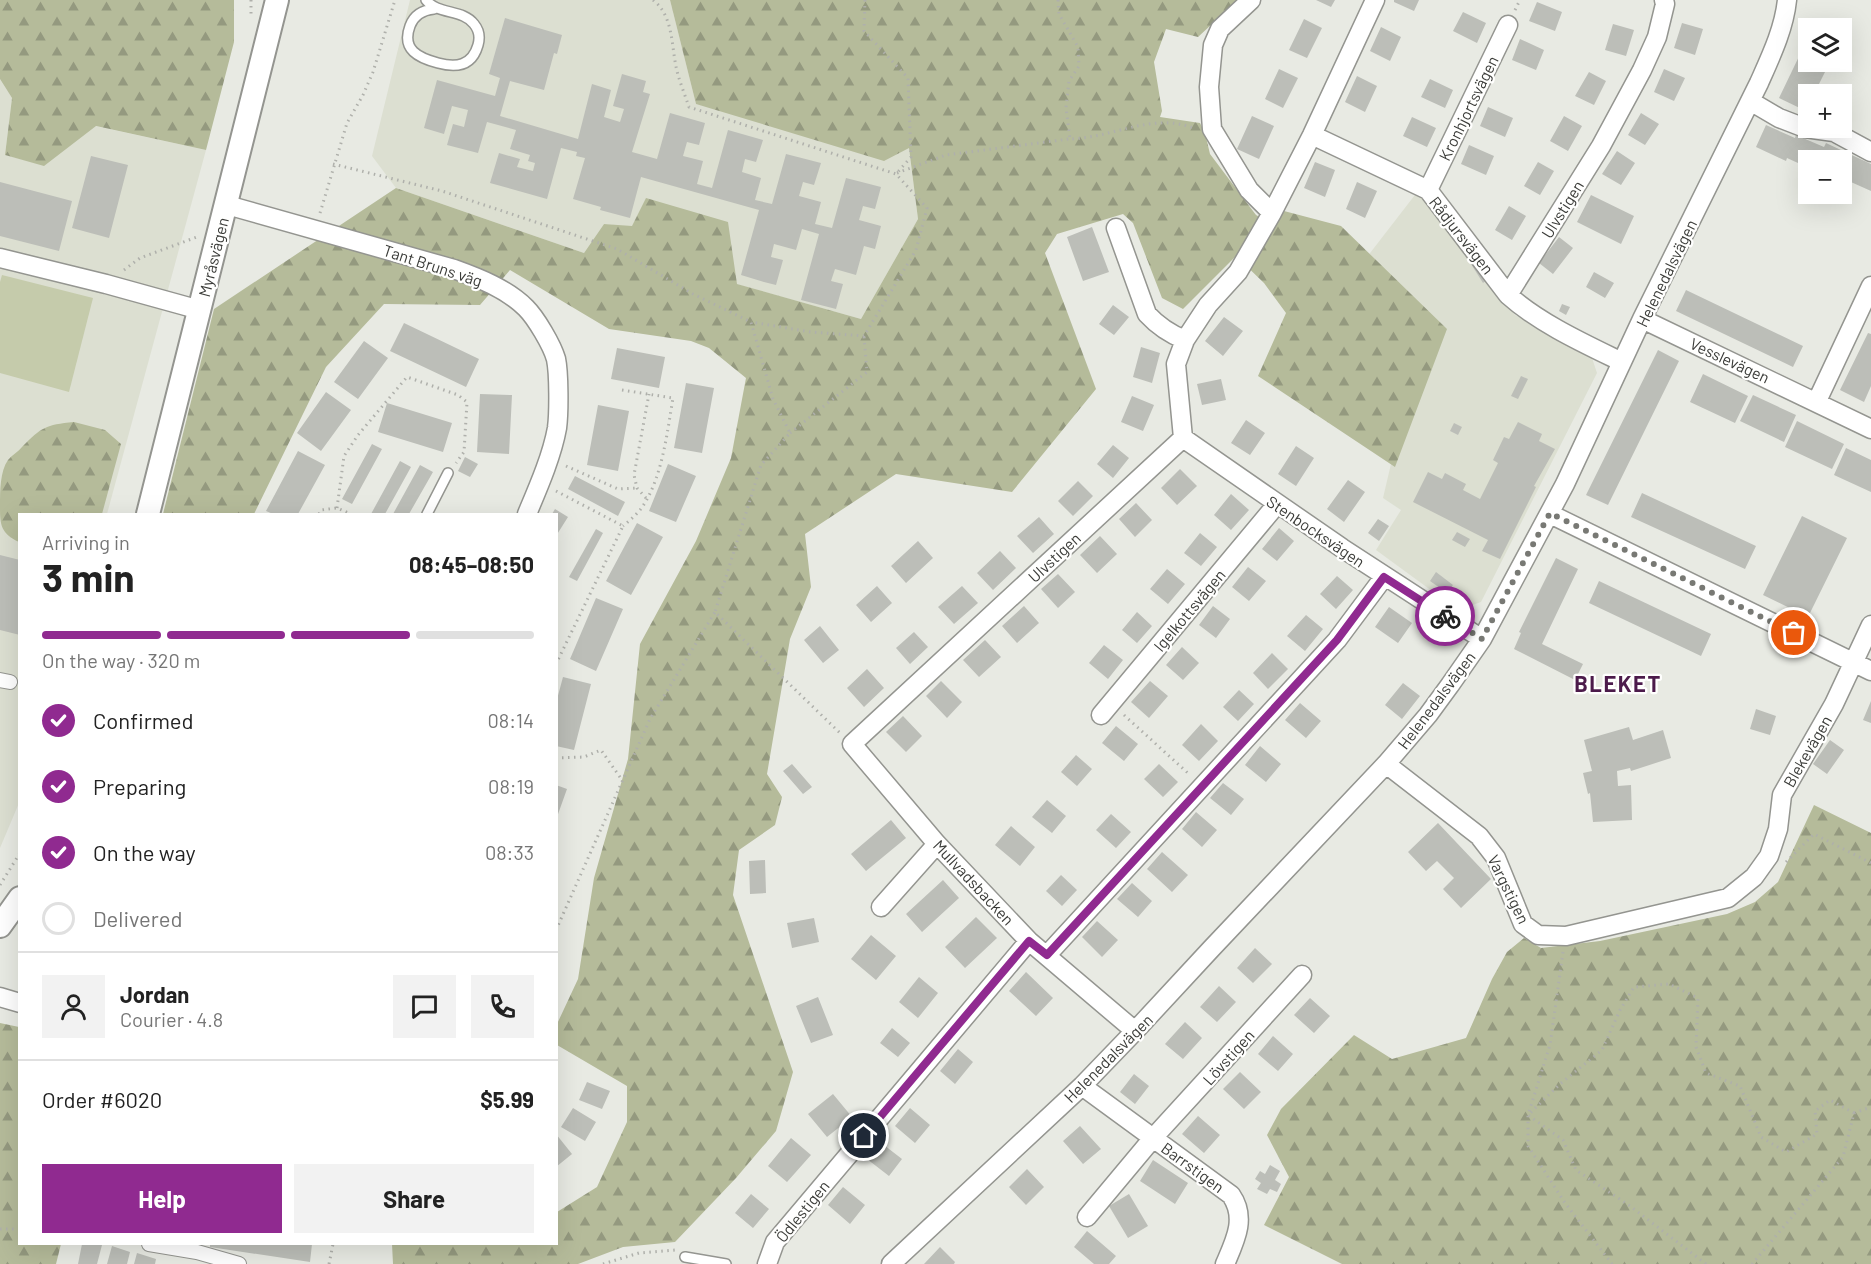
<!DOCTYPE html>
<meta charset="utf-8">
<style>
body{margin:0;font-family:Barlow,sans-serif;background:#f2f2f2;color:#222;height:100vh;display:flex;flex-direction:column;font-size:22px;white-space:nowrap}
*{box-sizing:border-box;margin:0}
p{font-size:20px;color:#767676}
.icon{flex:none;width:33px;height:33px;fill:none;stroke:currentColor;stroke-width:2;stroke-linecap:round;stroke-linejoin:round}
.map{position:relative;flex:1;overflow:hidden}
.drawer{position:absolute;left:18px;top:513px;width:540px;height:732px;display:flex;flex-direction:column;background:#fff;border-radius:0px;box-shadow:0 6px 24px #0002}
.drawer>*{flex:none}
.tools{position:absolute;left:1798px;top:18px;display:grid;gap:12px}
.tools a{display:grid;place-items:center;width:54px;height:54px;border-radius:0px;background:#fff;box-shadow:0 6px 24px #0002;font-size:30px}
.pin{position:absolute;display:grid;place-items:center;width:51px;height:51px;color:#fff;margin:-26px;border:3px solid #fff;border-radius:50%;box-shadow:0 2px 6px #0007}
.courier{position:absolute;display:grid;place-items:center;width:60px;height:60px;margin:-30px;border:4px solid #902a90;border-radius:50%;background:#fff;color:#222;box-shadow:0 2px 8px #0007}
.summary em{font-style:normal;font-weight:700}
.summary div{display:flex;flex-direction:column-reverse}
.summary{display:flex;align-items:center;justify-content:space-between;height:102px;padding:0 24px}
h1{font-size:39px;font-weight:700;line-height:45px}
.bar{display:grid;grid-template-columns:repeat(4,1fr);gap:9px 6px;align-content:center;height:72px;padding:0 24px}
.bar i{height:8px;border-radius:4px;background:#e0e0e0}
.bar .on{background:#902a90}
.bar p{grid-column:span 4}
.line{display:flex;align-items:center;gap:15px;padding:0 24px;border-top:2px solid #e0e0e0}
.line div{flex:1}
.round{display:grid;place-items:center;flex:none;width:63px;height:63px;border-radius:0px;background:#f2f2f2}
ol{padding:0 24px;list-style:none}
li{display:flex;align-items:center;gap:18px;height:66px}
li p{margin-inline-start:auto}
li .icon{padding:6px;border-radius:50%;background:#902a90;color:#fff;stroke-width:4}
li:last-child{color:#767676}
li i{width:33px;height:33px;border:3px solid #e0e0e0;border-radius:50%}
.cta{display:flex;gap:12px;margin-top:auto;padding:12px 24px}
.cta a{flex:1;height:69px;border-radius:0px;background:#902a90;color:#fff;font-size:24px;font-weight:700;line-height:69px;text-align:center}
.cta a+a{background:#f2f2f2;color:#222}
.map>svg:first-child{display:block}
.built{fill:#dcdfd1}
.grass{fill:#c5cbab}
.forest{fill:url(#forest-firs)}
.building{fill:#bcbeb8}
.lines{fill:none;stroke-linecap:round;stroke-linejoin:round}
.service-casing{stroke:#949590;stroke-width:12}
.pedestrian-casing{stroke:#949590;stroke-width:16}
.minor-casing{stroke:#949590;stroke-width:21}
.tertiary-casing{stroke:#949590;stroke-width:26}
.path{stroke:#afb0ab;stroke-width:3;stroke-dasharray:1.5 4.5;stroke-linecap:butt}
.service{stroke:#fff;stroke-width:9}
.pedestrian{stroke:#fff;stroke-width:14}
.minor{stroke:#fff;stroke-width:18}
.tertiary{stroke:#fff;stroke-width:22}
.done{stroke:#787974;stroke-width:6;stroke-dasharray:0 10.8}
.route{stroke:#902a90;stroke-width:8}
.labels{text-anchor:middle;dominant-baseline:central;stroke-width:4.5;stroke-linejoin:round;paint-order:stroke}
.street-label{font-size:16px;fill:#3b3c39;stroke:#fffffe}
.district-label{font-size:22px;font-weight:bold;letter-spacing:1.5px;fill:#4c1b4b;stroke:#fffffe}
</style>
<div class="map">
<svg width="1871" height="1264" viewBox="0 0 1871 1264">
<defs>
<pattern id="forest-firs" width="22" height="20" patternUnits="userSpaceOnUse" patternTransform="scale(1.5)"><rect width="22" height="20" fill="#b5bb9a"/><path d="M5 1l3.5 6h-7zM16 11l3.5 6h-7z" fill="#94997f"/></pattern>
</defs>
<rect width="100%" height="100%" fill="#e8eae3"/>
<path class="built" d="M410 0H670L696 104 909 148 918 219 861 319 736 284 632 227 604 224 584 253 396 188 372 156Z
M0 79 12 98 5 155 44 165 95 126 206 150 107 514H20L19 803 0 848Z
M1418 191 1442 207 1515 315 1591 355 1597 373 1481 602 1458 610 1376 550 1401 510 1383 498 1412 374 1367 257Z"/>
<path class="grass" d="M2 275 93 298 69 392 0 373V282Z"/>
<path class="forest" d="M0 0H234V42L206 150 96 126 44 166 5 155 12 98 0 79Z
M670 0H1238L1198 37 1166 29 1154 62 1162 111 1160 117 1200 123 1205 133 1210 154 1256 215 1275 226 1284 211 1341 226 1447 329 1395 467 1258 376 1286 313 1264 283 1236 256 1183 309 1162 298 1133 223 1123 214 1057 234 1045 253 1096 389 1012 492 896 474 805 534 811 587 790 639 767 774 782 797 775 825 739 850 733 895 793 1072 776 1131 736 1178 675 1242 623 1247 578 1264H393L392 1244H556L557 1212 597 1187 627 1122V1086L557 1045V1024L578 979 594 878 628 759 640 644 696 541 731 458 746 378 709 348 691 341 609 329 510 270 480 305 384 304 326 367 254 514H163L214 309 396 188 584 253 604 224 632 226 646 198 728 222 737 284 861 319 918 219 909 148 884 161 696 104Z
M74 422 105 430 121 444 102 514H20L19 542C0 533 0 524 0 505 0 491 0 471 8 460 12 455 18 452 22 447 42 427 45 425 74 422Z
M1814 805 1871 833V1264H1342L1264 1225 1289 1177 1267 1135 1281 1109 1354 1035 1392 1059 1466 1038 1492 979 1507 952 1524 938 1541 948 1600 941 1727 914 1755 902 1778 882Z
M0 1023 19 1027 20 1244H61L56 1264H0Z"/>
<path class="building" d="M1316 0H1335L1331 7Z
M1394 0H1419L1414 11 1394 2Z
M1537 2 1562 12 1555 31 1529 21Z
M1463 12 1486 23 1477 43 1453 31Z
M505 18 562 35 557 54 554 53 544 90 510 81 500 116 578 139 592 84 611 90 604 117 620 122 624 109 613 106 622 74 646 81 643 92 650 94 632 152 657 159 670 113 705 123 699 145 687 142 683 156 703 161 697 184 712 188 728 130 763 140 756 162 745 159 742 172 761 178 755 200 772 204 786 154 821 163 814 185 803 182 799 196 821 202 815 224 832 228 846 178 881 187 875 209 863 206 859 220 881 226 875 249 864 246 856 275 835 269 831 281 843 284 836 309 801 300 819 234 802 229 796 250 774 244 771 257 783 260 776 285 764 282 741 275 759 210 641 177 630 218 600 210 601 207 573 199 585 158 576 156 577 152 561 148 547 199 490 183 499 153 520 159 517 167 533 171 535 163 528 161 530 155 510 149 516 130 487 122 478 153 447 145 453 124 464 127 468 110 452 106 444 134 424 128 437 80 495 96 500 78 489 74Z
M1304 19 1322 28 1307 58 1289 50Z
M1682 23 1703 29 1695 55 1674 48Z
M1613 24 1634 30 1626 56 1605 50Z
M1381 27 1401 37 1390 61 1370 51Z
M1520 39 1544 50 1536 70 1512 60Z
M1805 44 1809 46V62H1830L1814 94H1809V104L1806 111 1779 98Z
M1279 69 1298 78 1283 108 1265 99Z
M1664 69 1685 78 1674 101 1654 92Z
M1589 72 1606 81 1594 105 1575 96Z
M1357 76 1377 86 1365 112 1345 102Z
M1430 79 1453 90 1445 108 1421 97Z
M1488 107 1513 118 1505 137 1480 126Z
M1641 113 1659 124 1645 145 1628 135Z
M1252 116 1274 126 1259 159 1237 149Z
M1564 116 1582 126 1568 151 1550 141Z
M1412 117 1436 128 1427 147 1403 136Z
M1766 125 1795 138 1796 135 1824 147 1826 143 1871 164V191L1842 178V160H1809V168L1787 158 1786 161 1756 147Z
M1469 145 1494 156 1486 175 1461 164Z
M1617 151 1635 163 1621 185 1602 174Z
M91 156 128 165 109 238 72 228Z
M1315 162 1335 170 1325 197 1304 188Z
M1538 162 1554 171 1540 195 1524 186Z
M0 182 72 201 59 251 0 236Z
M1357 182 1377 191 1365 218 1346 209Z
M1591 195 1634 216 1621 244 1577 222Z
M1509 206 1526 216 1512 240 1495 230Z
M1092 227 1109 272 1083 281 1067 237Z
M1559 237 1573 248 1553 274 1539 263Z
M1477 260 1488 279 1483 283 1471 264Z
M1594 272 1614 283 1605 298 1586 287Z
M1686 290 1803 346 1793 367 1676 311Z
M1562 304 1570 307 1566 315 1559 311Z
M1113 305 1129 317 1114 335 1099 324Z
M1224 317 1243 331 1223 356 1205 341Z
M404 323 479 359 466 387 390 351Z
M1868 333 1871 334V386L1864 402 1840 390Z
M364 341 388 358 358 399 334 382Z
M1141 347 1160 353 1152 383 1133 377Z
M617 348 665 357 659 388 611 379Z
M1658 350 1679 361 1608 505 1586 495Z
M1703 374 1748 396 1735 423 1690 402Z
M1521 376 1528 379 1518 399 1511 396Z
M1221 379 1226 400 1202 405 1197 384Z
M686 383 714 388 702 453 674 448Z
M326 392 351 410 321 451 297 433Z
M480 394 512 395 509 454 477 452Z
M1753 395 1796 415 1784 442 1740 421Z
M1132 396 1154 405 1143 431 1121 422Z
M387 403 452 423 443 452 378 432Z
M598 405 629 411 618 471 587 465Z
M1246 420 1265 433 1250 455 1231 443Z
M1797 421 1844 444 1832 469 1785 447Z
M1518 422 1542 434 1539 441 1555 449 1534 486 1536 487 1500 559 1482 551 1488 540 1413 502 1428 472 1442 479 1445 473 1466 484 1463 490 1480 499 1498 463 1493 460 1504 437 1509 439Z
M1454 423 1462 427 1458 435 1450 431Z
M372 444 382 449 352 504 342 499Z
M1113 445 1129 458 1113 478 1097 464Z
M1296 446 1314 458 1296 486 1278 474Z
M1846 448 1871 460V492L1834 475Z
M298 451 325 465 298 514H273L266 511Z
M465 457 478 464 470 477 458 471Z
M400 461 411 467 385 514H371Z
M668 464 696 476 676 522 649 511Z
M420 465 433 472 409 514H393Z
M1180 469 1197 486 1177 505 1161 488Z
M575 476 625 502 618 516 568 489Z
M1348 480 1365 492 1344 522 1327 509Z
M1078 481 1093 496 1073 516 1058 501Z
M1642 493 1756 546 1745 569 1631 517Z
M1231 494 1249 510 1231 530 1214 515Z
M1136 503 1152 520 1135 537 1119 519Z
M555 509 568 517 556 536V514H552Z
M1802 516 1847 538 1808 617 1763 595Z
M1039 517 1054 534 1033 553 1017 536Z
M1378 519 1389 526 1379 541 1368 533Z
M637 523 663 537 631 595 606 581Z
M1279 528 1294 541 1277 561 1262 549Z
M596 529 603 533 577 581 569 577Z
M1457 532 1470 539 1465 547 1452 540Z
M1200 533 1217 547 1201 566 1184 553Z
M1100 536 1117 554 1097 573 1080 555Z
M918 541 933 558 906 583 891 566Z
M1000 551 1016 568 993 590 977 573Z
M0 555 20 560V635L0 630Z
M1556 558 1578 569 1542 644 1583 664 1575 680 1514 649 1521 633 1519 632Z
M1248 567 1266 581 1249 601 1232 587Z
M1167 569 1185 584 1168 604 1150 589Z
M1436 572 1453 585 1447 593 1430 581Z
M1058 574 1075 592 1058 608 1041 589Z
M1337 576 1353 590 1336 609 1320 594Z
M1599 581 1711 634 1701 656 1589 603Z
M877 586 892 603 871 622 856 605Z
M962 586 978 603 954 624 938 607Z
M596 598 623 609 596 671 570 659Z
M1024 606 1039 623 1017 643 1002 626Z
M1213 606 1230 619 1216 638 1199 625Z
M1389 607 1412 623 1398 643 1375 627Z
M1137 612 1152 626 1137 643 1122 630Z
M1306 615 1323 629 1305 651 1287 636Z
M820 626 839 650 823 663 804 640Z
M914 632 928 647 910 664 896 648Z
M985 640 1001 657 979 677 963 660Z
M1104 645 1123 660 1108 679 1089 663Z
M1182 647 1199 663 1183 680 1166 665Z
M1272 653 1288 669 1268 689 1253 673Z
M867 669 884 688 864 707 847 688Z
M563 677 591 684 574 750 556 746V703Z
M941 681 962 702 947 718 926 696Z
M1150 681 1168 696 1149 718 1131 702Z
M1403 683 1420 696 1402 719 1385 705Z
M1239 690 1254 704 1238 721 1223 707Z
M1871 701V723L1863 720Z
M1300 703 1321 721 1306 738 1285 720Z
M1756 709 1776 716 1770 735 1750 729Z
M903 716 922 736 906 752 886 732Z
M1201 724 1218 741 1199 761 1182 745Z
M1116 726 1138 744 1124 761 1102 743Z
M1629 727 1633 740 1663 730 1671 758 1631 771 1630 768 1617 771 1618 786 1631 785 1632 820 1593 822 1590 793 1588 794 1583 773 1592 771 1584 740Z
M1830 740 1844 750 1827 774 1813 764Z
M1260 746 1281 764 1266 782 1245 765Z
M1076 755 1092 769 1077 786 1061 772Z
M792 764 812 787 803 794 783 771Z
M1159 764 1178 782 1163 797 1144 779Z
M1223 783 1244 799 1231 815 1210 798Z
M556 785 567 789 557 817H556Z
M1047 800 1066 816 1052 833 1032 817Z
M1196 812 1217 830 1202 847 1182 829Z
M1111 814 1131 832 1116 848 1096 830Z
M891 820 906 838 866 871 851 854Z
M1438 823 1491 879 1461 908 1443 889 1454 878 1437 861 1426 871 1408 852Z
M1011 826 1035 847 1020 866 995 845Z
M1162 852 1188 875 1172 892 1147 869Z
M765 860 766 893 750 894 749 861Z
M1061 875 1077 890 1062 906 1046 891Z
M943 880 959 898 922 932 906 914Z
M1132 883 1152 901 1138 917 1117 899Z
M976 917 997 938 965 968 945 947Z
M814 918 819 942 792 948 787 923Z
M1097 921 1118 940 1102 957 1082 937Z
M871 935 896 956 876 980 851 959Z
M1255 948 1272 964 1253 983 1237 968Z
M1026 972 1053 998 1036 1016 1009 991Z
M919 977 938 993 918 1018 899 1002Z
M1219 986 1236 1002 1217 1022 1200 1007Z
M818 997 833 1035 811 1043 796 1006Z
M1310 998 1330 1016 1314 1033 1294 1015Z
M1185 1022 1202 1038 1183 1059 1165 1044Z
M892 1028 910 1043 898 1057 880 1043Z
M1273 1036 1293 1054 1278 1071 1258 1054Z
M958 1049 973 1062 955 1084 940 1071Z
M1240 1072 1261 1092 1244 1109 1223 1089Z
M1134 1074 1149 1086 1135 1104 1120 1092Z
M587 1082 610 1091 602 1109 579 1100Z
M833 1094 852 1117 827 1137 808 1114Z
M573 1108 596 1122 585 1141 561 1127Z
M910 1108 930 1125 915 1143 895 1126Z
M1198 1116 1220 1135 1204 1153 1182 1134Z
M1080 1126 1101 1149 1083 1164 1063 1141Z
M556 1134 572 1154 556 1167Z
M791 1138 811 1155 787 1182 768 1166Z
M880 1142 902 1159 889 1176 867 1159Z
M1153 1160 1188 1183 1175 1204 1140 1181Z
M1270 1165 1280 1171 1275 1180 1281 1184 1277 1192 1270 1189 1267 1194 1257 1189 1261 1183 1255 1179 1260 1171 1265 1174Z
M1027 1169 1044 1187 1026 1205 1009 1187Z
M843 1187 865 1205 850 1224 828 1205Z
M751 1194 769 1209 753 1228 735 1213Z
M1129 1194 1148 1226 1128 1238 1109 1206Z
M1087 1231 1116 1256 1109 1264H1094L1074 1247Z
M82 1244 102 1245 97 1264H78Z
M210 1244H312L310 1262 210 1247Z
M112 1246 130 1252 127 1264H107Z
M940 1247 955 1262 954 1264H924Z
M137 1253 156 1259 155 1264H134Z"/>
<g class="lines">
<g class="service-casing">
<path id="service" d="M426 0C438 15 463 9 474 24 479 30 480 38 478 45 472 66 456 68 438 63 419 58 401 50 410 26 414 15 423 10 434 9
M427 514 448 473
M685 1257 726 1264"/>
</g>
<g class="pedestrian-casing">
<path id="pedestrian" d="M0 680 10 682
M149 1244 197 1252 239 1264"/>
</g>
<g class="minor-casing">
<path id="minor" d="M1251 0 1220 29 1213 45 1209 87 1212 129 1249 190 1272 213
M1750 101 1779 118 1805 128 1834 132 1871 152
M1312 135 1428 190 1508 295
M1428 190 1508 25
M227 205 454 269C479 278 507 289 526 308 536 318 552 345 556 359 559 373 559 413 557 428 552 456 538 488 527 514
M1116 228 1147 314C1158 326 1170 334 1185 340
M0 258 106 284 200 310
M1642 319 1871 429
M1622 362C1585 344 1539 323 1508 295L1601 146 1642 70 1657 37 1665 4 1664 0
M1817 401 1871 286
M1183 438 1342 548 1482 639
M1550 514 1871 671
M1101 715 1277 504
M1386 764 1479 836 1496 858 1523 924 1538 935 1566 936 1728 898 1754 877 1769 856 1778 829 1782 795 1834 704 1871 625
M881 907 937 844
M1047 955 1337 640 1384 577
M0 997 20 1003
M1135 1031 1029 941 937 844 852 744 1183 438 1176 364 1185 340 1208 305 1238 272 1272 213 1312 135 1375 0
M1082 1086 1231 1195C1247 1218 1235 1241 1225 1264
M1087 1217 1153 1138 1302 975
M767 1264 775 1242 1029 941
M891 1264 1082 1086 1135 1031 1211 949 1386 764 1428 715 1450 685 1482 639 1565 484 1642 319 1759 83C1771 56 1784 29 1787 0"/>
</g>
<g class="tertiary-casing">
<path id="tertiary" d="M148 514 277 0
M0 926 20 898"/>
</g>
<path class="path" d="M251 0V16
M653 0C674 16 671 47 677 71 680 83 685 95 689 107L896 174 927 208 916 250 864 336 811 332 751 322
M865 0 864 31 908 78 911 157 896 174
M1058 0 1059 14 1078 47 1079 66 1069 81 1066 108 1070 139C1112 138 1153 112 1193 128
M1515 10 1520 0
M333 164 442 191 617 249 693 294 751 322 773 399 790 433 761 465 715 612 840 733
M897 173 946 155 1069 139
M320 213 347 123 363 95 373 72 395 0
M124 270 140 258 197 237
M622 390 673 398C667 433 662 481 640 510 635 516 629 521 623 526
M790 433 867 372 864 336
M566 466 618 489 637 488
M556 491 623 526 556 664
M646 498 637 488 634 475 649 394
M337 508 344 456 358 435 407 377 458 395 467 402 464 452 456 463
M319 514 321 510 337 508 351 514
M1124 715 1190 775
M556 758 584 757 601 750 622 780
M1786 862 1814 834 1871 863
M0 885 20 853
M556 930 650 719 715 612
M1563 952 1550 1045 1528 1115V1146L1565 1203 1612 1264
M1854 1113 1871 1107
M0 1229H20
M329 1264 333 1244
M603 1264 639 1253 675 1250
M1706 1264 1630 1206 1576 1170 1563 1140 1528 1115 1560 1084 1602 1050 1620 1010 1634 987 1669 984 1698 998 1696 1047 1706 1073 1740 1086 1761 1137 1786 1152 1817 1134 1815 1111 1830 1100 1854 1113 1843 1157 1752 1264"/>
<use href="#service" class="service"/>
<use href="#pedestrian" class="pedestrian"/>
<use href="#minor" class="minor"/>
<use href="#tertiary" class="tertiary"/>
</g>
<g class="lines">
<path class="done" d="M1445 616 1482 639 1550 513 1794 633"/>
<path class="route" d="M864 1136 1029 941 1047 955 1337 640 1384 577 1445 616"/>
</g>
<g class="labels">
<g class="street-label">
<text transform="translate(1468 108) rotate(-64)">Kronhjortsvägen</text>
<text transform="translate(1562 209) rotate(-58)">Ulvstigen</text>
<text transform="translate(1462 235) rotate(52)">Rådjursvägen</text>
<text transform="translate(213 257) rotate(-76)">Myråsvägen</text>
<text transform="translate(433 265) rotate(18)">Tant Bruns väg</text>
<text transform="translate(1666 273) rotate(-64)">Helenedalsvägen</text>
<text transform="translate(1730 360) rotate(25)">Vesslevägen</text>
<text transform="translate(1316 531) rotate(34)">Stenbocksvägen</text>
<text transform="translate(1054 557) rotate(-43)">Ulvstigen</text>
<text transform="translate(1189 610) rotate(-50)">Igelkottsvägen</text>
<text transform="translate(1436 700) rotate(-53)">Helenedalsvägen</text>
<text transform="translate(1807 751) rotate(-60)">Blekevägen</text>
<text transform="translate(974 882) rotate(47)">Mullvadsbacken</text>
<text transform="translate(1509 889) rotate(64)">Vargstigen</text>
<text transform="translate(1228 1057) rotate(-48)">Lövstigen</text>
<text transform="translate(1108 1058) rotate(-45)">Helenedalsvägen</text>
<text transform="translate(1193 1167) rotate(36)">Barrstigen</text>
<text transform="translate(802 1211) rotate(-51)">Ödlestigen</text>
</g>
<g class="district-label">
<text x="1618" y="683">BLEKET</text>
</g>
</g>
</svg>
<div class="tools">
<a><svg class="icon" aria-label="layers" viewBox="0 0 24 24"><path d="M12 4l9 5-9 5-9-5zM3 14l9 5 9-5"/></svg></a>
<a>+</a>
<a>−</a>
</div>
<div class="pin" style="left:1794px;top:633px;background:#ea580c"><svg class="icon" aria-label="bag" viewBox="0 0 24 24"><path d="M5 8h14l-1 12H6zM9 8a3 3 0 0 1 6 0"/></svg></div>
<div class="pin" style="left:864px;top:1136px;background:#1f2937"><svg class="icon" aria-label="home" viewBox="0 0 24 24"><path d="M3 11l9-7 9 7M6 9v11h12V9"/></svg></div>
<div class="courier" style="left:1445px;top:616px"><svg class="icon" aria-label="bike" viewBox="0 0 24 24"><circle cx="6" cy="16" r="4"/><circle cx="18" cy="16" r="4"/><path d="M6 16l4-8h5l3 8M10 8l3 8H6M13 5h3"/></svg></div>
<section class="drawer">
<div class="summary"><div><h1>3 min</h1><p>Arriving in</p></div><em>08:45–08:50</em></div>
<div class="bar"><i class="on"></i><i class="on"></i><i class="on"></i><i></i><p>On the way · 320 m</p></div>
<ol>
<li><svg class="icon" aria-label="check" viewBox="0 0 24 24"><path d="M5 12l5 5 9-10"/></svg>Confirmed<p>08:14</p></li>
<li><svg class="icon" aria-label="check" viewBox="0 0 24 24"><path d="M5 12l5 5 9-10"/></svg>Preparing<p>08:19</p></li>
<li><svg class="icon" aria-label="check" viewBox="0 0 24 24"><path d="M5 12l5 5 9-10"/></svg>On the way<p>08:33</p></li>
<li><i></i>Delivered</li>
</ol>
<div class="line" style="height:108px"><a class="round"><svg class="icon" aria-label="person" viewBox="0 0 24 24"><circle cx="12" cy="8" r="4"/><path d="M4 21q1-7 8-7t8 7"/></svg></a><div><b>Jordan</b><p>Courier · 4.8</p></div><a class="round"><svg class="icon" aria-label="chat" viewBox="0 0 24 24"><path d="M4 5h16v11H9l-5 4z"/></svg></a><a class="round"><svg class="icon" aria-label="phone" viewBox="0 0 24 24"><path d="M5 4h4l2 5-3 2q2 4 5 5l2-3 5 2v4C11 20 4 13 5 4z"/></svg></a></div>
<div class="line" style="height:78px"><div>Order #6020</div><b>$5.99</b></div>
<div class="cta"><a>Help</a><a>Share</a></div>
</section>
</div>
